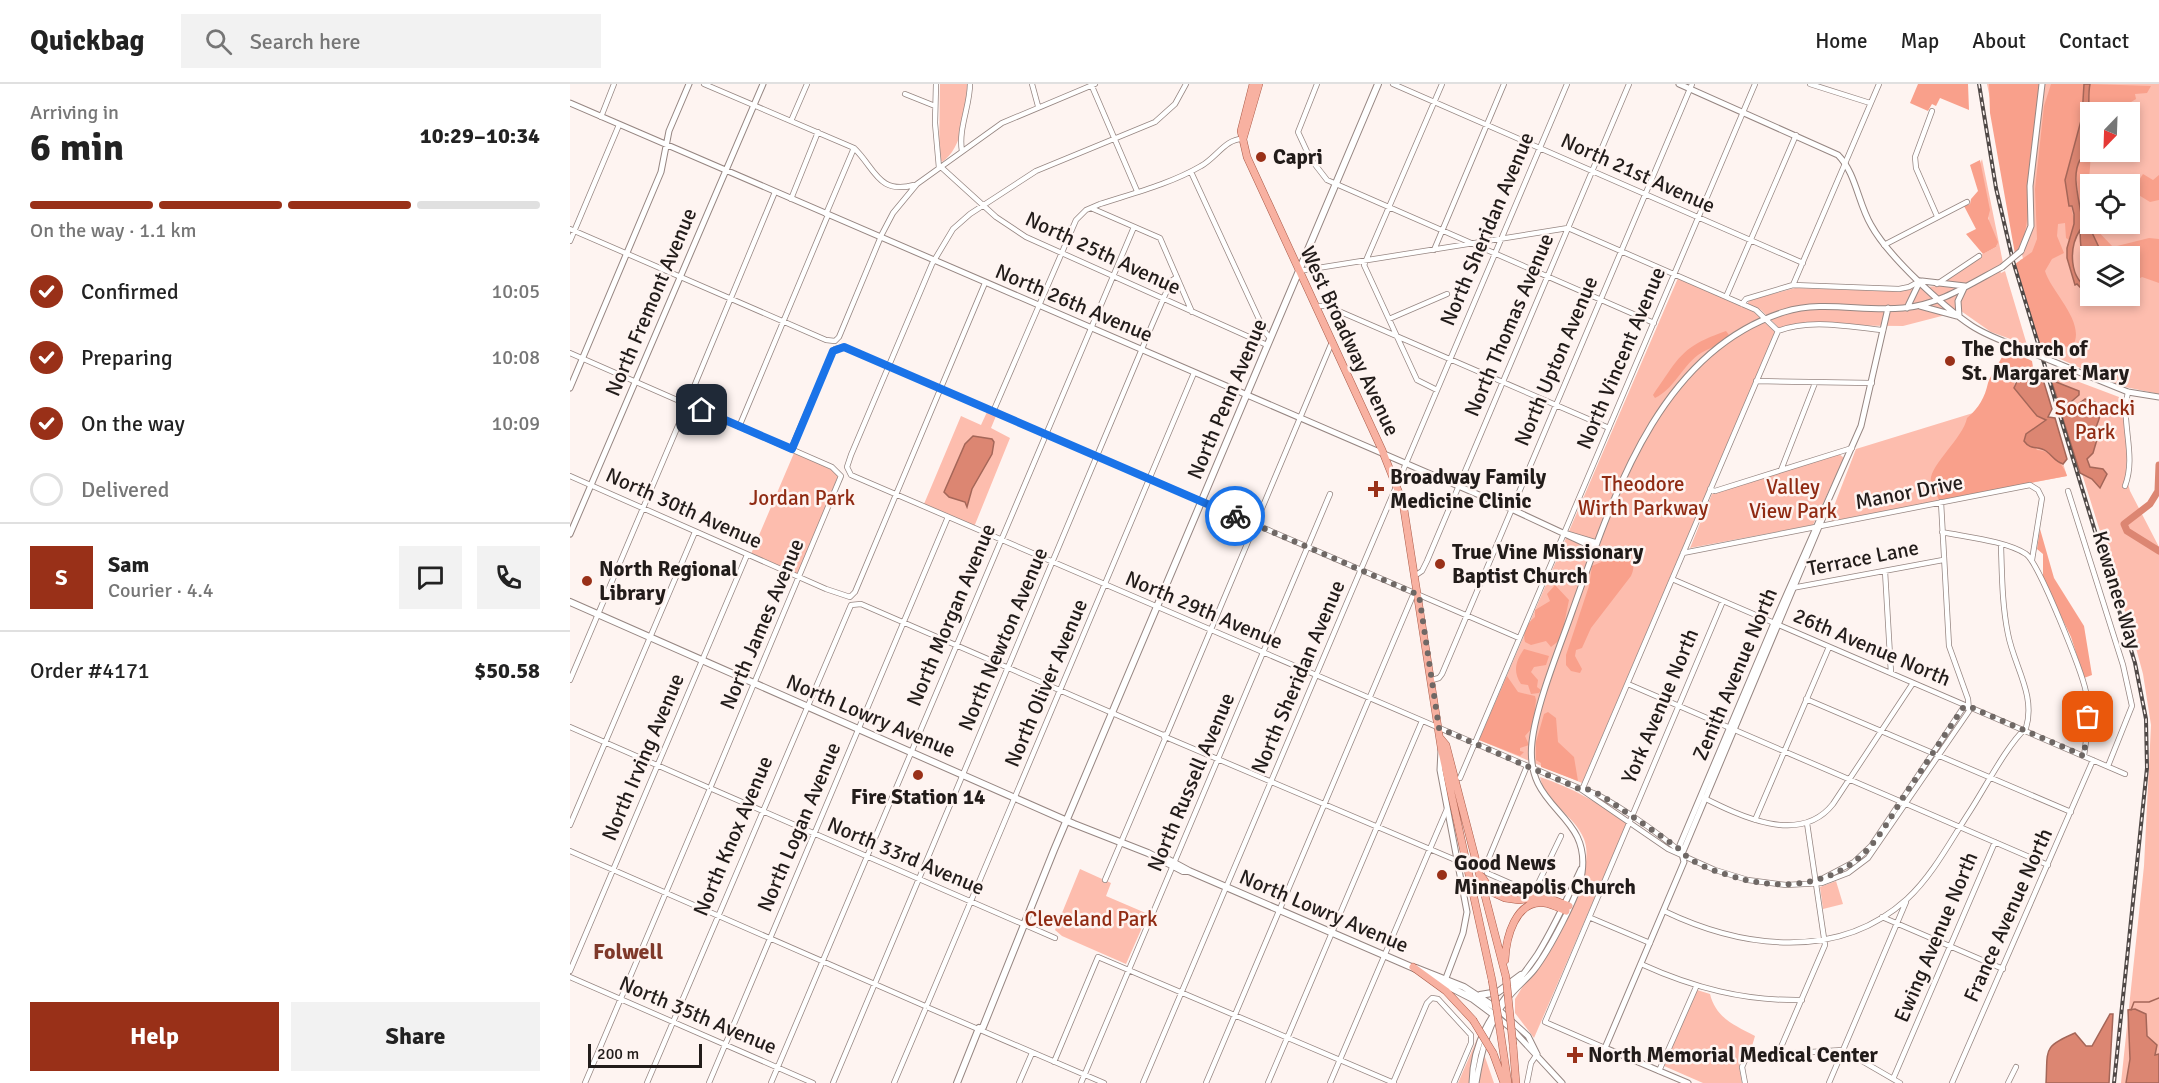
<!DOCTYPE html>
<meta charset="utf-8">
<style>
body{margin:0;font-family:Signika,sans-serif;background:#f2f2f2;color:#222;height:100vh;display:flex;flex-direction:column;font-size:22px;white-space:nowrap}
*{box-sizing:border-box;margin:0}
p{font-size:20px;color:#767676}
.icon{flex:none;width:33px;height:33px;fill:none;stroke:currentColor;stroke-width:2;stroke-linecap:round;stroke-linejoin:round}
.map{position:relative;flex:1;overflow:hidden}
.panel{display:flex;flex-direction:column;background:#fff;width:570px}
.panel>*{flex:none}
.needle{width:39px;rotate:203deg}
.controls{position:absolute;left:1510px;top:18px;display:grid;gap:12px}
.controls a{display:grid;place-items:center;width:60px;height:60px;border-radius:0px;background:#fff;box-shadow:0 3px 9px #0003;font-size:30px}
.scale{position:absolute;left:18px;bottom:15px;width:114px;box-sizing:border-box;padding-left:6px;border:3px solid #221c1a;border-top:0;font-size:16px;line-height:21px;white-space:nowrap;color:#221c1a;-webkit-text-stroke:4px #fef4f1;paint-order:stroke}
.pin{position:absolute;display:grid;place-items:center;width:51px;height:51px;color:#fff;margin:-26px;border-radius:12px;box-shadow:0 3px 9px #0006}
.courier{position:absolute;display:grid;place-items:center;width:60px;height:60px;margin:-30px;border:4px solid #1a73e8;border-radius:50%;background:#fff;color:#222;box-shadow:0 2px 8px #0007}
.overview em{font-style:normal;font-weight:700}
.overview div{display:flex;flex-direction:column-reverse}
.overview{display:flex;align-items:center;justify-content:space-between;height:102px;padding:0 30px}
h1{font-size:39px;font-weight:700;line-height:45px}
.bar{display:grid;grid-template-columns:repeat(4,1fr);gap:9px 6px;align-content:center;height:72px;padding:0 30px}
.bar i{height:8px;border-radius:4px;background:#e0e0e0}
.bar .current{background:#993018}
.bar p{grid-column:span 4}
.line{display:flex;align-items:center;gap:15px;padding:0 30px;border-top:2px solid #e0e0e0}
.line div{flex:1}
.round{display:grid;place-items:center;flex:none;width:63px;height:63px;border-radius:0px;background:#f2f2f2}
ol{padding:0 30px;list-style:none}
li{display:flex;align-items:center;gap:18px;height:66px}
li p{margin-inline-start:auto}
li .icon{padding:6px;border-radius:50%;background:#993018;color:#fff;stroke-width:4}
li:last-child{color:#767676}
li i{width:33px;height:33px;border:3px solid #e0e0e0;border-radius:50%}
.action{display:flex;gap:12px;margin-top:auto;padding:12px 30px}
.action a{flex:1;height:69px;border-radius:0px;background:#993018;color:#fff;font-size:24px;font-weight:700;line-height:69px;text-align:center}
.action a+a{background:#f2f2f2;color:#222}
header{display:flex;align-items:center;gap:36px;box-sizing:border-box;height:84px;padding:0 30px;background:#fff;border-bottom:2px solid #e0e0e0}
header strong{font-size:28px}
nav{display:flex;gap:33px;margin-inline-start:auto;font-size:21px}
.search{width:420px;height:54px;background:#f2f2f2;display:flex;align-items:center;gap:15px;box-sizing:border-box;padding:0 21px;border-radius:0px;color:#767676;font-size:22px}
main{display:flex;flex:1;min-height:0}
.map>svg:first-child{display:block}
.green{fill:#fdbdae;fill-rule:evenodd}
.forest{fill:#f9a08b}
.water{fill:#dc8672;stroke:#a46658;stroke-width:1.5}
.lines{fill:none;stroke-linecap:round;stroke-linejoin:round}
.stream{stroke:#a46658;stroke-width:1.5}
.river{stroke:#dc8672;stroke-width:7}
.minor-casing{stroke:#968682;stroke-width:6}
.tertiary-casing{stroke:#968682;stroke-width:7}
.secondary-casing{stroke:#968682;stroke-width:8}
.primary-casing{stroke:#aa5b49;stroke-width:8}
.minor{stroke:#fff;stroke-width:4.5}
.tertiary{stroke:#fff;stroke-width:5}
.secondary{stroke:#fff;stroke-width:6}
.primary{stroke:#f8b1a1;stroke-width:7}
.rail-casing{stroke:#504947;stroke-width:4}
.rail{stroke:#fef4f1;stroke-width:1.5;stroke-dasharray:4.5;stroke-linecap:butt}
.tertiary-bridge-casing{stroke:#968682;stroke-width:7;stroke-linecap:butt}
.primary-bridge-casing{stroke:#aa5b49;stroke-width:8;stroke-linecap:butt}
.tertiary-bridge{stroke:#fff;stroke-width:5}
.primary-bridge{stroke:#f8b1a1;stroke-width:7}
.done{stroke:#6f6865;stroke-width:6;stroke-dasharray:0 10.8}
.route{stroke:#1a73e8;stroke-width:8}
.poi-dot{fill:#993018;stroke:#fef4f1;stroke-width:2}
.labels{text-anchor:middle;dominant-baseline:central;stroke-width:5;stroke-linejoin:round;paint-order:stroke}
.poi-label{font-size:21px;font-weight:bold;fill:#221c1a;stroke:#fef4f1;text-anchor:start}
.street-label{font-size:21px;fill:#221c1a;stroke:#fef4f1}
.park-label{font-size:21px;fill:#902b13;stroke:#fef4f1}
.neighbourhood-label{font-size:22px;font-weight:bold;fill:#7f392a;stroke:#fef4f1}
</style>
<header>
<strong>Quickbag</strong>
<div class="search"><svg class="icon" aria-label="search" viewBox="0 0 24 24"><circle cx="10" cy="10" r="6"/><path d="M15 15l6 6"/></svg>Search here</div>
<nav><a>Home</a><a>Map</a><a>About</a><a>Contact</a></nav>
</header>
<main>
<section class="panel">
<div class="overview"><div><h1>6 min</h1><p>Arriving in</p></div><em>10:29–10:34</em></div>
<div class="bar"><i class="current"></i><i class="current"></i><i class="current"></i><i></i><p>On the way · 1.1 km</p></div>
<ol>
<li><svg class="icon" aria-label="check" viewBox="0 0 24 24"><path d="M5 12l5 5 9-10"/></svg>Confirmed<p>10:05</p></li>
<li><svg class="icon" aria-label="check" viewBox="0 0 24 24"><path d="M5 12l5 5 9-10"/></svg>Preparing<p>10:08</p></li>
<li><svg class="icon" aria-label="check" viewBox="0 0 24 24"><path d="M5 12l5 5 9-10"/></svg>On the way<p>10:09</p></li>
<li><i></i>Delivered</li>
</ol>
<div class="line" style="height:108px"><b class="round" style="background:#993018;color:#fff">S</b><div><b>Sam</b><p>Courier · 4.4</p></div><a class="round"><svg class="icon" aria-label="chat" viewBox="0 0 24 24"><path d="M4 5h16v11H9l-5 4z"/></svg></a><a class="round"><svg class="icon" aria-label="phone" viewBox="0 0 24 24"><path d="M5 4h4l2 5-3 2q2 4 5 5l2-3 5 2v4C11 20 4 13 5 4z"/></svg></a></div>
<div class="line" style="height:78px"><div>Order #4171</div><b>$50.58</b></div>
<div class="action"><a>Help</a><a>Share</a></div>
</section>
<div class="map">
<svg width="1589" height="999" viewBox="0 0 1589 999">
<rect width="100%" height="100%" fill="#fef4f1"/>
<path class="green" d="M370 0H397C397 23 393 65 372 78L369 73Z
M1417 0H1589V310L1550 302 1477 269 1450 176 1453 175ZM1521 28H1560V68H1521ZM1521 100H1560V140H1521ZM1521 172H1560V212H1521Z
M1412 75 1433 179 1430 187 1431 189 1435 187 1457 261 1421 248 1391 227 1333 242 1221 241 1209 244 1191 226 1178 220V218L1183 215 1225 204 1324 207 1366 202 1410 174 1409 172 1426 163C1429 154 1423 152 1421 145 1415 125 1415 102 1410 80Z
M1108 194 1183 227 1205 248 1012 699 909 656Z
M1480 287 1549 313 1558 352 1556 392 1560 407 1589 463V999H1551L1574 782 1581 641 1573 590 1563 553Z
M1471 308 1497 392 1263 437 1259 435 1286 365Z
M417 328 426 332 421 344 440 354 404 443 354 420 391 332 411 341Z
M224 369 265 387 268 392 230 488 227 490 181 470Z
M1269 370 1274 374 1243 441 1120 464 1142 410Z
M970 693C1002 704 1030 719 1057 739L964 954 945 929V915C966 879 1030 796 1014 755 1004 730 975 720 970 693Z
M510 785 541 799 536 812 578 830 556 880 492 852 485 846Z
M1266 797 1273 820 1253 825 1250 803Z
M1127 906 1140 910C1146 934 1164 941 1185 952L1180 969C1165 975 1170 986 1172 999H1133L1094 982Z
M908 953 924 999H888Z"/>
<path class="forest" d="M1348 0H1398L1399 26 1370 14 1366 22 1362 20 1358 27 1340 19Z
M1419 0H1469C1467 28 1463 56 1459 84 1456 112 1463 146 1445 170L1420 29Z
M1481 0H1514L1512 33 1495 95 1505 140 1499 156 1496 154 1495 139 1488 140 1487 152 1494 169 1482 175 1475 187C1481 208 1518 240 1502 263L1469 260 1445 180 1462 168 1467 155 1465 105 1474 22Z
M1520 0 1581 2 1577 9 1565 10 1566 15 1556 21 1553 28H1521C1521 60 1522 87 1515 118L1509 122 1506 86 1515 61 1513 58C1523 48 1516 16 1520 0Z
M1410 76 1420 126 1418 134 1428 158 1426 163 1413 170 1396 150 1406 145 1394 122 1400 120 1401 115 1408 107 1400 81Z
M1573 90 1583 96 1589 91V116L1580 118 1567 110 1565 102Z
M1512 123 1515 124 1521 140 1543 163 1579 154 1589 155V199L1572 193 1560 200V172H1533L1518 140 1516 143 1510 125Z
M1156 247 1159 251C1152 261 1138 264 1128 271 1111 284 1104 305 1085 314L1083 311C1109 274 1110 263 1156 247Z
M1434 269 1450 271 1462 277 1464 289 1445 298 1444 304 1467 332 1477 335 1456 350 1467 366C1480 366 1494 380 1497 392L1369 416C1367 411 1363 405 1361 399 1357 383 1393 355 1397 334 1409 324 1415 313 1418 299 1421 290 1430 278 1434 269Z
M1470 445 1484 494 1514 542 1522 591 1514 594 1501 553 1473 495V470L1467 465Z
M1052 469C1063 475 1066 481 1061 492L1021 544 1012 564 1006 566 1005 572 1012 585 1010 589 1001 587 996 581V571L1019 502 1022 482Z
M985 501 999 516 991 555 981 563 976 557 961 561 955 558C952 549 958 538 965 533V526L980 517 977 510Z
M954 565 979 572 976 581 964 583 961 588 968 596 967 603 971 606 969 609 961 610 958 601 951 600C943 588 945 578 954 565Z
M937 592 948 608 965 612 966 616 963 643 955 652 959 661 950 664V667L954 668 950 672 909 656Z
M978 628 986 634 988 658 1004 673 1008 697 971 683V679L966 676V658L974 630Z"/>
<path class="water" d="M1514 0H1520C1516 19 1524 43 1513 59L1515 61 1513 66 1514 75 1510 76C1499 95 1514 127 1512 144L1518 140 1533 172H1521V178C1508 170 1511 157 1510 146 1499 163 1498 196 1521 205V212L1533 213 1530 217C1521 213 1513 207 1507 200L1505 201 1497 174V164L1504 140V130L1502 122H1499L1495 96 1512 33Z
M1464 289 1472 292 1482 325 1478 333 1485 334 1497 375 1493 380C1484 377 1483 372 1476 367 1468 361 1461 367 1454 357L1456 350 1476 336 1467 332 1444 304 1448 295Z
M1481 296 1509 307V311L1495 323H1490Z
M1515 315 1525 318C1534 329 1529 334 1525 346L1528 352 1523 369 1517 375 1520 383 1533 385 1537 390 1530 404 1522 395 1510 389 1492 332Z
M403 352 422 355 424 358 422 370 402 405 397 423 395 418 379 413 374 408 395 360Z
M1565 925 1576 930 1577 952 1587 961 1585 971 1589 970V999H1556L1560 975 1558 926Z
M1540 930H1543L1539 999H1476C1478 965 1472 963 1505 949L1516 962H1522Z"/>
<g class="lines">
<path class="stream" d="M1561 926 1564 918H1579L1589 914"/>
<path class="river" d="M1589 381 1588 407 1580 420 1554 440 1557 447 1589 467"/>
<g class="minor-casing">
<path id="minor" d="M134 0 284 64C305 84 308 111 344 101
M366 0 365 39 369 84
M462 0 468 22
M521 0 567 107
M616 0 605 20 585 38 466 87 400 130 383 145 362 180 281 371 277 383 281 391 1009 704 1098 765 1145 786 1178 796 1216 801 1252 799 1278 789 1298 774 1399 627 1398 615 1379 562 1371 418
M747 0 728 48 740 74 757 96 1084 239
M823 0 1233 179
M1240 0 1300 19
M335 10 365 22
M1362 27 1345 73 1346 84 1367 132
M31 33 44 0
M221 37 237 0
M392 67C388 45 400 22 400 0
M371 83 426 133 456 153 697 261
M621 88 695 248 700 254
M221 115 248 48
M521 124 590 154 622 228
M256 130 284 64
M0 145 256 256 265 257 269 253 312 150 323 129 347 100 432 39 525 0
M0 157 49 41
M1314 161 1397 118
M864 166 934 0
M729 187 998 144 1186 226 1208 247
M1367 200 1409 172
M1223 201 1329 205 1339 203 1350 197
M1156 213 1226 51
M1172 220 1176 215 1223 201 1309 0
M745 222H757L1039 344
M819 235 877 210
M1208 247C1240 234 1280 243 1313 246
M0 269 114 319
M1186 297 1302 299
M867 306 847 296 794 181 872 0
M118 317 205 108
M120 321 262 383 271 392 141 702
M423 328 506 136 516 126 530 120C564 109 600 100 631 82 646 74 656 54 673 55
M169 343 258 131
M221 365 262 270 265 265 274 263 949 554
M1211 386 1245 299
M0 392 256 505 280 513 285 508 415 199
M1555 402C1567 371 1550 339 1558 308
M1140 405 1145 407 1282 364
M1498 407 1553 581 1562 622 1538 682
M1372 448C1396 453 1436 457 1456 470 1469 479 1512 588 1516 608 1520 629 1517 651 1514 672
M1113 469 1460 401 1468 406 1472 414 1462 476
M1315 487 1321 589
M846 491 852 487 857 477 1059 0
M1102 495 1555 690
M1222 504 1373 476
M0 596 116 323
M862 596 869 594 872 590 1122 0
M1058 600 1478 781
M1236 615 1501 728
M0 643 137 703
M598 654 888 777
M957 682 916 781 917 789 958 807 965 806 991 752
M890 694 1185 0
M142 705 485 854
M1012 706 1208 247
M1012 706C1025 703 1102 758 1112 770
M1132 713C1170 732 1230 762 1263 720L1343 599
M1185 736 1259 563
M0 741 125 448
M0 767 355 922
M535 796 595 655 593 651 597 650 762 258
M1246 798 1284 778 1301 762 1393 624 1398 623
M1094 827C1171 864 1268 878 1337 815 1363 791 1381 756 1400 727 1415 704 1437 661 1456 644 1466 611 1444 582 1438 550 1432 521 1432 491 1431 462
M1312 833 1433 885
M1021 834 1080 859
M1071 880C1124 904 1174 917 1232 916
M0 887 177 471
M0 893 243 999
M357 921 624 289
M359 924 534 999
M1035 964 975 938 1153 517
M1208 970 1255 861 1237 739
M484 978 528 873 824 999
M1089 987 1126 903
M1323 995 1425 758
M15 999 139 707
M77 999 281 521 291 520 593 651
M139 999 378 433
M201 999 564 143
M263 999 582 241 601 197 607 193
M324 999 355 926
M449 999 462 969
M511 999 760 410
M573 999 997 0
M636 999 844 509
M698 999 852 637
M760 999 877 725
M823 999 857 919 862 914 868 915 901 951V959L884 999
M957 999 961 979 967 970
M1175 999 1172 983 1177 972 1273 966 1330 999
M1259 999 1336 818
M1382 999 1523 676
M1438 999 1446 983"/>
</g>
<g class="tertiary-casing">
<path id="tertiary" d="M1109 0 1268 71C1286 89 1288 119 1301 141 1318 172 1372 222 1402 242 1416 251 1432 257 1448 263
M0 19 937 423 1025 464
M1451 167 1461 142 1460 102 1472 0
M1352 197 1395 202 1388 217 1389 232
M1350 222 1387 232
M1337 224 1350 197
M1489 280 1558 308 1589 313
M0 304 91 88 99 47 119 0
M994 449 1027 459
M0 450 193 0
M871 666 870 686 897 828 893 849 876 894 878 899
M1112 770 1256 426
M928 925 958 952 967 970
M928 934 942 945 992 999
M902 999C903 942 938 914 967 871 982 847 999 811 1011 785
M906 999C911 969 918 939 937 915 945 904 956 896 964 886 978 868 1009 811 1012 789 1021 727 954 727 962 658 966 621 989 565 1002 528 1042 417 1087 268 1214 228 1253 216 1293 228 1333 224 1369 221 1400 200 1432 183
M1118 999 1035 964 1114 778 1110 761 1204 539 1291 342 1318 224"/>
</g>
<g class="secondary-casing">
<path id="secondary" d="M0 518 504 740 578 769 613 787H619L846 885
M590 774H595L619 787
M846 884 894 903 926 924
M860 893 903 915 927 933
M910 911 928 908 951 891
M409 946 413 943 484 766 808 0
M387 999 409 944"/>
</g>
<g class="primary-casing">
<path id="primary" d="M683 0 671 47 677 73 812 366 833 419 871 663 922 896
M673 55 689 0
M871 655 876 661 936 893
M912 793 922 808 935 814 949 816 973 812 999 822
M935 876C936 854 945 816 974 819 982 820 989 824 996 827
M843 883 876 907 903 936
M930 946 938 999
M943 961 946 999
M923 969 934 999"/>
</g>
<use href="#minor" class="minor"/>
<use href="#tertiary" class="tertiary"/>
<use href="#secondary" class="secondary"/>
<use href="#primary" class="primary"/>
<g class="rail-casing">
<path id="rail" d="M1409 0 1426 104 1443 177 1565 579 1576 635 1577 684 1544 999"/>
</g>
<use href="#rail" class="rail"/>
<g class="tertiary-bridge-casing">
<path id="tertiary-bridge" d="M1432 183 1451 167
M1448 263 1489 280"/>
</g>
<g class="primary-bridge-casing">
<path id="primary-bridge" d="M936 893 943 961
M922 896 930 946
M903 936 923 969"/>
</g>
<use href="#tertiary-bridge" class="tertiary-bridge"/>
<use href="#primary-bridge" class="primary-bridge"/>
</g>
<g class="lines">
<path class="done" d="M665 432 849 511 869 644 1012 706 1017 705 1031 711 1107 763C1121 781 1150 789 1172 795 1215 806 1263 801 1295 768 1311 752 1322 731 1334 712 1354 683 1373 653 1393 624L1398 622 1514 672 1518 633"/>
<path class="route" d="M132 326 222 365 263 267 274 263 665 432"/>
</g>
<g class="poi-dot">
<circle cx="691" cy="73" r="6"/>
<circle cx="1380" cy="277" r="6"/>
<path d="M803 396h6v6h6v6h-6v6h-6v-6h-6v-6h6z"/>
<circle cx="870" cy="480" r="6"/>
<circle cx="17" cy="497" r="6"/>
<circle cx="348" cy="691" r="6"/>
<circle cx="872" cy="791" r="6"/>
<path d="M1002 962h6v6h6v6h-6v6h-6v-6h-6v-6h6z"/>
</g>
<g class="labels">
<g class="poi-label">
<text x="703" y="73">Capri</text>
<text x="1392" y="265">The Church of<tspan x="1392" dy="24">St. Margaret Mary</tspan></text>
<text x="820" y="393">Broadway Family<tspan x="820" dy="24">Medicine Clinic</tspan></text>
<text x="882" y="468">True Vine Missionary<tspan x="882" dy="24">Baptist Church</tspan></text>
<text x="29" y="485">North Regional<tspan x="29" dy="24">Library</tspan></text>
<text x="348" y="713" text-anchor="middle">Fire Station 14</text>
<text x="884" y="779">Good News<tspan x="884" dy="24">Minneapolis Church</tspan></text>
<text x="1018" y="971">North Memorial Medical Center</text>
</g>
<g class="street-label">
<text transform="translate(1068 89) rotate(24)">North 21st Avenue</text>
<text transform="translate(917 145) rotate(-67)">North Sheridan Avenue</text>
<text transform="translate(533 169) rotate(25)">North 25th Avenue</text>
<text transform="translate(81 218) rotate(-67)">North Fremont Avenue</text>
<text transform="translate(504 219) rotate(23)">North 26th Avenue</text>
<text transform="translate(939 241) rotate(-67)">North Thomas Avenue</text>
<text transform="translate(780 257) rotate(65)">West Broadway Avenue</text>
<text transform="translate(1051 274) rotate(-67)">North Vincent Avenue</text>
<text transform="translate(986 277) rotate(-67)">North Upton Avenue</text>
<text transform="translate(657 315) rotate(-67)">North Penn Avenue</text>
<text transform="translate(1339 408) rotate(-11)">Manor Drive</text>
<text transform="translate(114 424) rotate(24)">North 30th Avenue</text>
<text transform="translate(1293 474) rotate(-11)">Terrace Lane</text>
<text transform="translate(1547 506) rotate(73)">Kewanee Way</text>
<text transform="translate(634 526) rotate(23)">North 29th Avenue</text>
<text transform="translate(381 531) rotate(-67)">North Morgan Avenue</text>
<text transform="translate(192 540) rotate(-67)">North James Avenue</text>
<text transform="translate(433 555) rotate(-67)">North Newton Avenue</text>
<text transform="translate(1302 563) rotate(23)">26th Avenue North</text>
<text transform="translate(1165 590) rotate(-67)">Zenith Avenue North</text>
<text transform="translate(728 593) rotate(-67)">North Sheridan Avenue</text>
<text transform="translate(476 599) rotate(-67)">North Oliver Avenue</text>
<text transform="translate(1090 622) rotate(-67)">York Avenue North</text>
<text transform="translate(301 632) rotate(23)">North Lowry Avenue</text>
<text transform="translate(73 673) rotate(-67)">North Irving Avenue</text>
<text transform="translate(621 698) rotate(-67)">North Russell Avenue</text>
<text transform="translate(229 743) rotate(-67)">North Logan Avenue</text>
<text transform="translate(163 752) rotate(-67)">North Knox Avenue</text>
<text transform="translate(336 772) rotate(23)">North 33rd Avenue</text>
<text transform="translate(754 827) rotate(23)">North Lowry Avenue</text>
<text transform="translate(1438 831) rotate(-66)">France Avenue North</text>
<text transform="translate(1366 853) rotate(-67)">Ewing Avenue North</text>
<text transform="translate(128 931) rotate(23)">North 35th Avenue</text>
</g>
<g class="park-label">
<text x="1525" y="324">Sochacki<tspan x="1525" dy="24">Park</tspan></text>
<text x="1073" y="400">Theodore<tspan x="1073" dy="24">Wirth Parkway</tspan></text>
<text x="1223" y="403">Valley<tspan x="1223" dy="24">View Park</tspan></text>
<text x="232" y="414">Jordan Park</text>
<text x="521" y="835">Cleveland Park</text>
</g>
<g class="neighbourhood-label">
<text x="58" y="867">Folwell</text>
</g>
</g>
</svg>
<div class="controls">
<a><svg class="needle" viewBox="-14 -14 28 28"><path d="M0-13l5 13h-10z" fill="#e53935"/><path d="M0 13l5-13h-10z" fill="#767676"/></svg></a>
<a><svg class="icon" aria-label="locate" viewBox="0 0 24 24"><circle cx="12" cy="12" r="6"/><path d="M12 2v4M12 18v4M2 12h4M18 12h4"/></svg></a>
<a><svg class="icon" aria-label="layers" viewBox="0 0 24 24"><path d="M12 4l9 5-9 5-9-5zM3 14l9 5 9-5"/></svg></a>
</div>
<div class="scale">200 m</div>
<div class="pin" style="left:1518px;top:633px;background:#ea580c"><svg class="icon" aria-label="bag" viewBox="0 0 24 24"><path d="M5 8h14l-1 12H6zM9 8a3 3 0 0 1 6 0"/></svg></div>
<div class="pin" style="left:132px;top:326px;background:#1f2937"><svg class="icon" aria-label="home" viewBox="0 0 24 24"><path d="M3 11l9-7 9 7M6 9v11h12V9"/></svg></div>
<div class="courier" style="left:665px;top:432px"><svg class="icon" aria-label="bike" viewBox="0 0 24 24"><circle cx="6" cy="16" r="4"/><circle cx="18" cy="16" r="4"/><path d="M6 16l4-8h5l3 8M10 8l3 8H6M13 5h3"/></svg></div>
</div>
</main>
